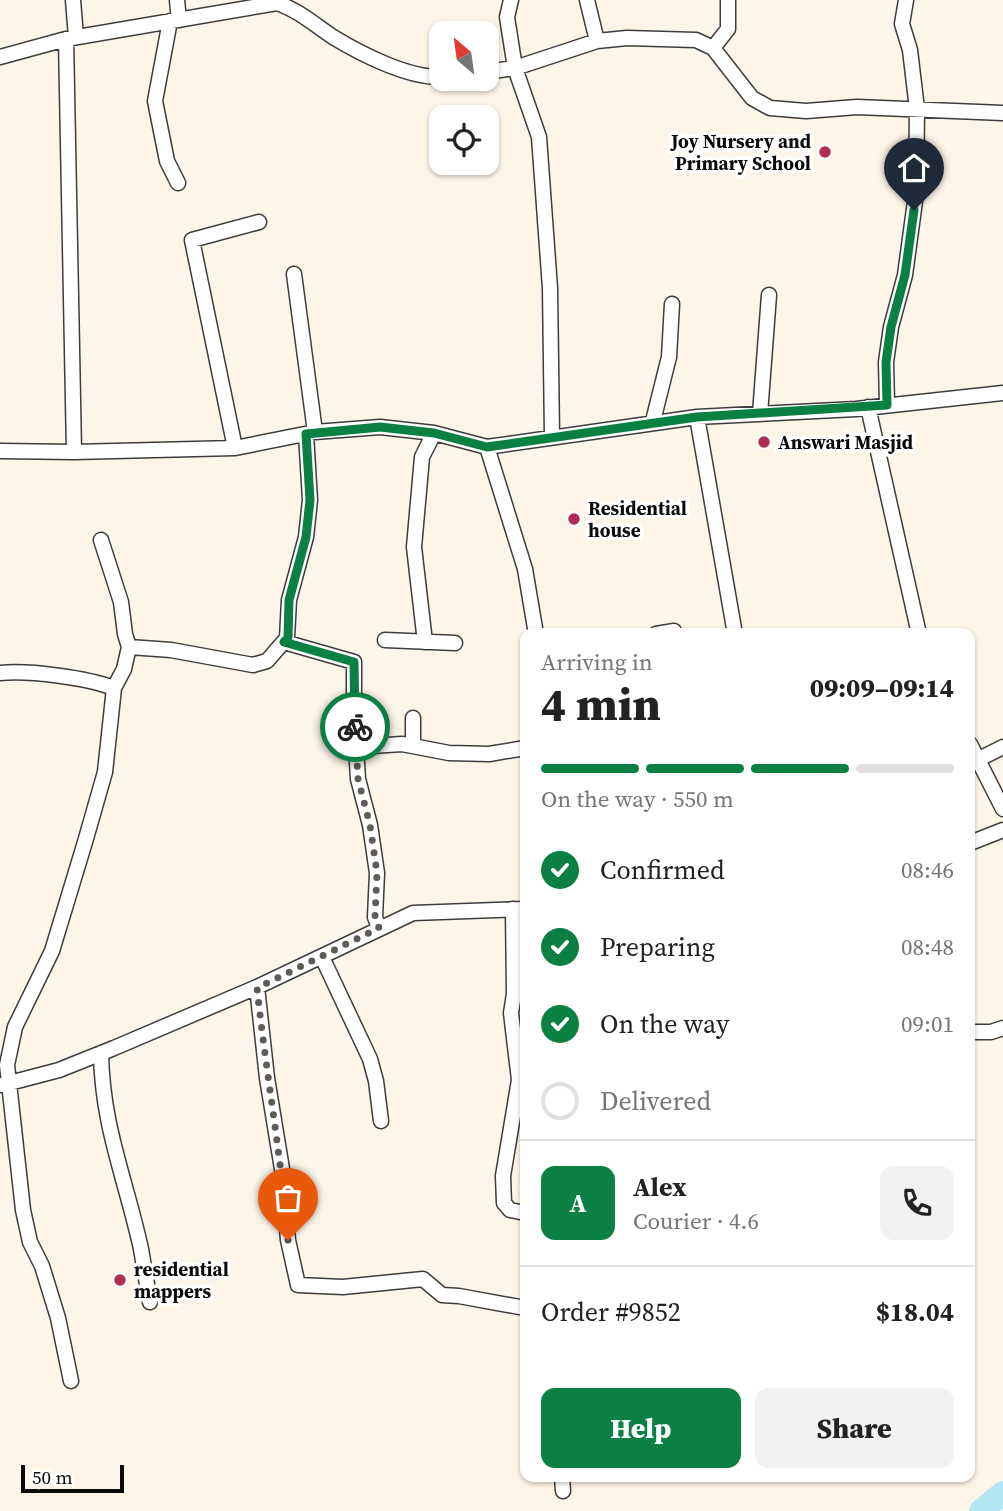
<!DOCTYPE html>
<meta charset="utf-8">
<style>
body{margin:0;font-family:"Source Serif 4",serif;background:#f2f2f2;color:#222;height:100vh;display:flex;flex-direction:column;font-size:26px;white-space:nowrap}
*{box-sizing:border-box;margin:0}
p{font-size:23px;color:#767676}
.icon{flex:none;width:38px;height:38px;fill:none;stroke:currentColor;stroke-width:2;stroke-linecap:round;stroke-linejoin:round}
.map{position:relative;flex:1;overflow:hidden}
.panel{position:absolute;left:520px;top:628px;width:455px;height:854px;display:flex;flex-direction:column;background:#fff;border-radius:14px;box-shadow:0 2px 5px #0004}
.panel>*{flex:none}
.needle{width:46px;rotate:331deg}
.buttons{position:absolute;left:429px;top:21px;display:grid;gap:14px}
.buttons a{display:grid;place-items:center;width:70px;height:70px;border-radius:14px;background:#fff;box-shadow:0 2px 5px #0004;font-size:35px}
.scale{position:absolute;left:21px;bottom:18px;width:103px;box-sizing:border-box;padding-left:7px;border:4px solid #0a0a0a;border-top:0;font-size:19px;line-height:24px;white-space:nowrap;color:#0a0a0a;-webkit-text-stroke:5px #fff;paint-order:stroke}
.pin{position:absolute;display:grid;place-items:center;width:60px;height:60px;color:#fff;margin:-72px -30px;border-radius:50% 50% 50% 0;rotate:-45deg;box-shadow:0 0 7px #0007}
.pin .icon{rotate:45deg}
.courier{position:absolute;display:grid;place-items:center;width:70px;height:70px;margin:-35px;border:5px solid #0b8043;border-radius:50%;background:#fff;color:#222;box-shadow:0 2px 9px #0007}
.overview em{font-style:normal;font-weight:800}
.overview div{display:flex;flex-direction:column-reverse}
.overview{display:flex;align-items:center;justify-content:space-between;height:119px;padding:0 21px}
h1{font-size:46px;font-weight:800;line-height:52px}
.bar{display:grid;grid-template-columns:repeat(4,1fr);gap:10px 7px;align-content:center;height:84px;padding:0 21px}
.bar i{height:9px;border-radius:5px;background:#e0e0e0}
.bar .on{background:#0b8043}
.bar p{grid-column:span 4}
.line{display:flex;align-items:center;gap:18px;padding:0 21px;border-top:2px solid #e0e0e0}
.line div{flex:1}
.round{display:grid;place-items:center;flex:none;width:74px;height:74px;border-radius:14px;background:#f2f2f2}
ol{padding:0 21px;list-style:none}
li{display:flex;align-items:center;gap:21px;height:77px}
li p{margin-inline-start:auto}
li .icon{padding:7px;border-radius:50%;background:#0b8043;color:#fff;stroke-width:4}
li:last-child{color:#767676}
li i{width:38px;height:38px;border:4px solid #e0e0e0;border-radius:50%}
.primary-button{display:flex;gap:14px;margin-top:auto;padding:14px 21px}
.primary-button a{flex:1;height:80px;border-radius:14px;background:#0b8043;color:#fff;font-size:28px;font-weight:800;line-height:80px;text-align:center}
.primary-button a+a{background:#f2f2f2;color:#222}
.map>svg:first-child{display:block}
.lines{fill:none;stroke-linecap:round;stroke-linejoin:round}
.river{stroke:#b2e7f1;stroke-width:24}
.street-casing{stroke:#3d3d3d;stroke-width:17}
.street{stroke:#fff;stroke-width:14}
.done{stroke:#5f5c58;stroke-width:7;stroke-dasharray:0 12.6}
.route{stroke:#0b8043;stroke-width:9}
.poi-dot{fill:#af2d50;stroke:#fff;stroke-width:2.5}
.labels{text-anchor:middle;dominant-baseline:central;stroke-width:7;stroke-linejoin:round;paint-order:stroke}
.poi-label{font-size:19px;font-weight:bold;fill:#0a0a0a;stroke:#fff;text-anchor:start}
</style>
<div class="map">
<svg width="1003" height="1511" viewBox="0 0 1003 1511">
<rect width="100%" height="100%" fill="#fef5e9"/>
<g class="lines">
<path class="river" d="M981 1511 1003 1493"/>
<g class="street-casing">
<path id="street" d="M73 0 76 37
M177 0 179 20
M511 0 507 17 515 68 539 137 550 288 552 436
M587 0 597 41
M170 21 155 101 167 161 178 183
M66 39 74 452
M713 48 728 29V0
M0 57 66 39 277 3C298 10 315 25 333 37 361 54 408 78 441 77
M486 72 515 68 597 41 627 38 696 40 713 48 752 98 770 108 806 111 857 107 1003 113
M294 274 315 432
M887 405 886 362 891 327 905 275 916 194 917 109 910 50 902 24 906 0
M868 407 919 634
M760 414 769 295
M697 417 735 634
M653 421 669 357 672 304
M487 447 525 569 536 634
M235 448 192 240 259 222
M0 451 74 452 235 448 315 432 380 427 434 433 487 447 697 417 856 409 1003 393
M101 540 121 602 125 634 129 647 124 669 114 688
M656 634 674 631
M385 640 455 643
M284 642 354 662V714L358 779 370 825 377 873 375 917 379 928
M425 642 414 547 422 457 434 433
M129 647 171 650 253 665 267 661 287 638 289 600 306 537 310 500 306 434
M0 673C30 670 87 678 114 688L105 772 85 842 52 951 15 1027 7 1065 23 1210 30 1242 42 1266 58 1318 71 1381
M413 718V746
M970 744 1003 809
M357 747 402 744 449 753 489 754 525 748
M977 760 1003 747
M970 843 1003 830
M513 909 514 994 511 1013 519 1080 503 1176 504 1203 510 1210 525 1213
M322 957 370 1059 376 1081 381 1121
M257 987 267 1078 282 1169 288 1240 298 1285 343 1287 423 1279 442 1295 459 1296 525 1308
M970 1032H991L1003 1028
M101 1053C102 1126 126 1180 141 1249 144 1266 147 1284 150 1302
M2 1085 59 1070 114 1048 257 987 413 913 525 909
M562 1477 563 1491"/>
</g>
<use href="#street" class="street"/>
</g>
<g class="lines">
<path class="done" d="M288 1240C281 1155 266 1072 257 988L379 928 375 917 377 873 370 825 358 779 355 727"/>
<path class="route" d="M355 727 354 662 284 642 288 638 289 600 306 537 310 500 306 434 380 427 434 433 487 447 697 417 887 405 886 362 891 327 905 275 914 210"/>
</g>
<g class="poi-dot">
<circle cx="825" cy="152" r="7"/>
<circle cx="764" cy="442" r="7"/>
<circle cx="574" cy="519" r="7"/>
<circle cx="120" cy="1280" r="7"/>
</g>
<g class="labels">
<g class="poi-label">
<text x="811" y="141" text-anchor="end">Joy Nursery and<tspan x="811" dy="22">Primary School</tspan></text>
<text x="778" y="442">Answari Masjid</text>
<text x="588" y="508">Residential<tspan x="588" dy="22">house</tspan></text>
<text x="134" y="1269">residential<tspan x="134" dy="22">mappers</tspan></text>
</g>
</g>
</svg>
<div class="buttons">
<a><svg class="needle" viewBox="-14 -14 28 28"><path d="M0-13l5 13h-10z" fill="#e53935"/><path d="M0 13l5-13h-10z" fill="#767676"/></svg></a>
<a><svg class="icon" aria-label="locate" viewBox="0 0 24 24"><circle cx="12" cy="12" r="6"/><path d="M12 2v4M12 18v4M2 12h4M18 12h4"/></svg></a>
</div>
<div class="scale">50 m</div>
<div class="pin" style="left:288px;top:1240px;background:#ea580c"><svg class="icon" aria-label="bag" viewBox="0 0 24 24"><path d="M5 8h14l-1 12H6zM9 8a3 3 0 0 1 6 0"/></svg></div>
<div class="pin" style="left:914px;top:210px;background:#1f2937"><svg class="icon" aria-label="home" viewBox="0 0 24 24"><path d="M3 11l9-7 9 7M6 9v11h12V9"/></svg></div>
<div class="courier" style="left:355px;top:727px"><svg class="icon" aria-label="bike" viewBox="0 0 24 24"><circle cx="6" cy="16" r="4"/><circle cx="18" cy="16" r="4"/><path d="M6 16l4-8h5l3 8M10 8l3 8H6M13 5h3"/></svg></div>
<section class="panel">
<div class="overview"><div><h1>4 min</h1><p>Arriving in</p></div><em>09:09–09:14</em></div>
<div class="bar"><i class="on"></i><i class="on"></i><i class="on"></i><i></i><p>On the way · 550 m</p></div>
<ol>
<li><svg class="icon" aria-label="check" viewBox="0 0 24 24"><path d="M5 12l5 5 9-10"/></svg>Confirmed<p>08:46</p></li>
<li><svg class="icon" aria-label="check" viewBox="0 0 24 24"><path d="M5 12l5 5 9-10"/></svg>Preparing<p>08:48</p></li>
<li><svg class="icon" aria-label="check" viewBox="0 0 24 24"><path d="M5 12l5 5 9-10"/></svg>On the way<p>09:01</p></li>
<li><i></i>Delivered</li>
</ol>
<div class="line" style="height:126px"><b class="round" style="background:#0b8043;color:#fff">A</b><div><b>Alex</b><p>Courier · 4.6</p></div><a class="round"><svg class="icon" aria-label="phone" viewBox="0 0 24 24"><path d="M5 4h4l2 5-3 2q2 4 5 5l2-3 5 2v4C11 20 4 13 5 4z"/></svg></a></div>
<div class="line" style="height:91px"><div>Order #9852</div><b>$18.04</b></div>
<div class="primary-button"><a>Help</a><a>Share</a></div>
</section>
</div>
